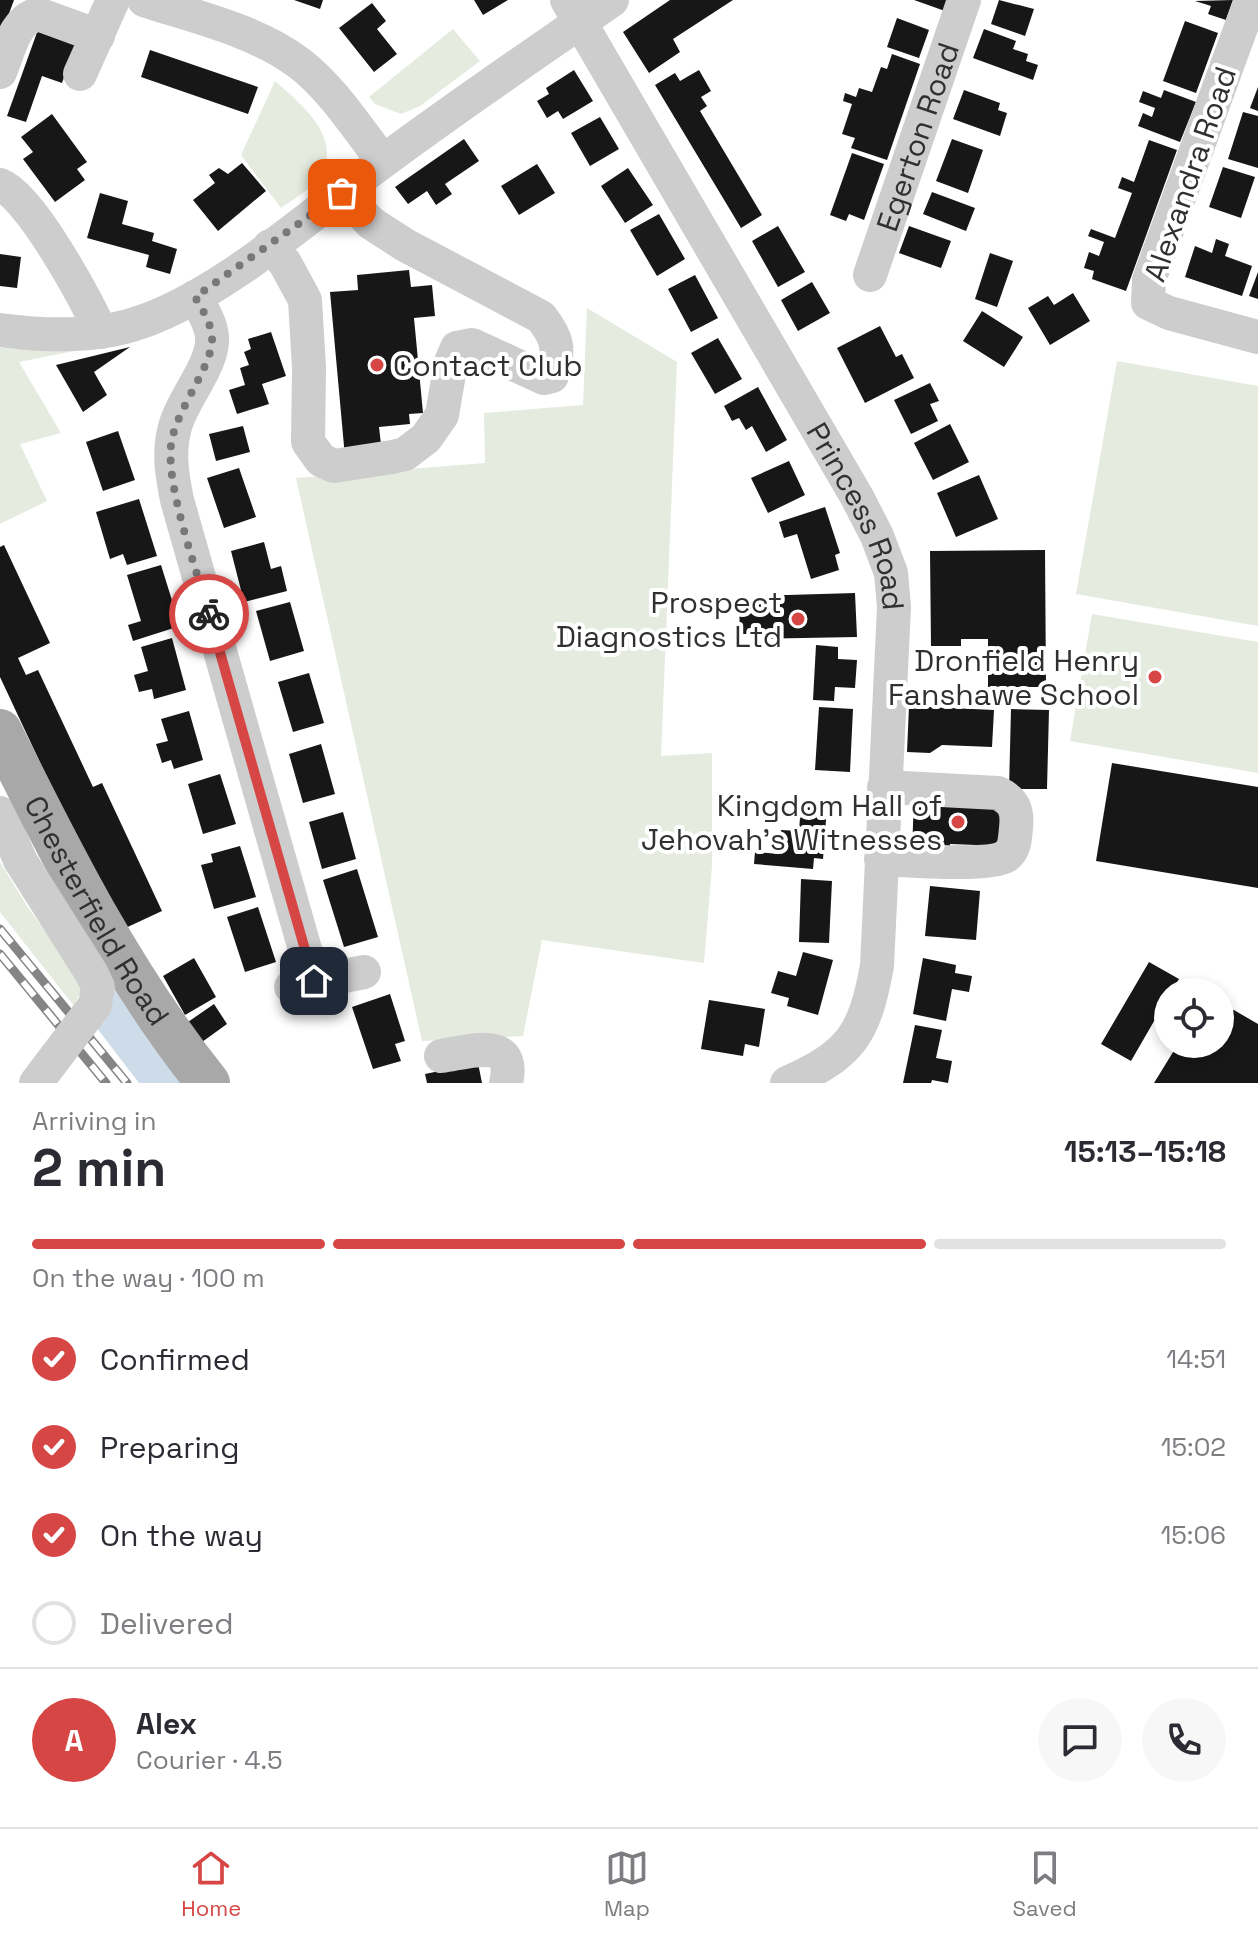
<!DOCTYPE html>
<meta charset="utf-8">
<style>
body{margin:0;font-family:"Space Grotesk",sans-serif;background:#f7f7f7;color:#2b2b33;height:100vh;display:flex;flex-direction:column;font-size:30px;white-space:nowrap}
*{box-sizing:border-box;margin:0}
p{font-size:26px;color:#7c7c81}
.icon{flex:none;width:44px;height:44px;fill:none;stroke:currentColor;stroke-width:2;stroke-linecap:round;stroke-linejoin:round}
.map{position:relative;height:1083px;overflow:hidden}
.side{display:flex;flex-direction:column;background:#fff;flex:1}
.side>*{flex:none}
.tools{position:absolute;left:1154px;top:978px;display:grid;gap:16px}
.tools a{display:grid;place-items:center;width:80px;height:80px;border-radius:50%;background:#fff;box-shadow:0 4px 12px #0003;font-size:40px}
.pin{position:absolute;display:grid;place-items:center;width:68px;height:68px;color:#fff;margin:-34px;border-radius:16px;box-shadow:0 4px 12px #0006}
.courier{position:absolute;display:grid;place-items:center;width:80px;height:80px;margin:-40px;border:6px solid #d54644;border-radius:50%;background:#fff;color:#222;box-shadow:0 2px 10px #0007}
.headline em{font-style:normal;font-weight:600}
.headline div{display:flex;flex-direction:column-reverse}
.headline{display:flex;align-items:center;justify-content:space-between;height:136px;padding:0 32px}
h1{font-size:52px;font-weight:600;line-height:60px}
.bar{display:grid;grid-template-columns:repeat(4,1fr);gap:12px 8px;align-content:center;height:96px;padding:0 32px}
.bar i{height:10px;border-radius:6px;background:#e1e1e2}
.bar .active{background:#d54644}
.bar p{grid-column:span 4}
.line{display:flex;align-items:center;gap:20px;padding:0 32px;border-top:2px solid #e1e1e2}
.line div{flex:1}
.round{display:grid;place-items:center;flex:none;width:84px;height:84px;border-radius:42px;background:#f7f7f7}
ol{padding:0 32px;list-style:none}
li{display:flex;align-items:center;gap:24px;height:88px}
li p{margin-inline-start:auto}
li .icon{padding:8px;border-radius:50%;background:#d54644;color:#fff;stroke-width:4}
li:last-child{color:#7c7c81}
li i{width:44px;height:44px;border:4px solid #e1e1e2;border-radius:50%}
.tabs{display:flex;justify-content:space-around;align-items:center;height:112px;border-top:2px solid #e1e1e2;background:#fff;font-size:22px;color:#7c7c81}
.tabs a{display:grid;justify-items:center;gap:4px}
.tabs .active{color:#d54644}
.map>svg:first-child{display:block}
.green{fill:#e5ebdf}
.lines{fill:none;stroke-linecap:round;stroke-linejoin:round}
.river{stroke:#cedce9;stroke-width:46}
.building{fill:#171717}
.minor{stroke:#cdcdcd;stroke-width:34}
.major{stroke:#a8a8a8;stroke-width:44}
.rail-casing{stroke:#858585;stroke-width:9}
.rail{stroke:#fff;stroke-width:6;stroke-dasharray:18;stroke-linecap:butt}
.minor-bridge{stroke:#cdcdcd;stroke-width:34}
.done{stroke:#787878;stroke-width:8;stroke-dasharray:0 14.4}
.route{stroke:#d54644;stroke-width:10}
.poi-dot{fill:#d54644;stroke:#fff;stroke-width:3}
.labels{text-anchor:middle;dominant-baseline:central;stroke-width:8;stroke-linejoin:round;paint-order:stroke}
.street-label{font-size:30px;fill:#303030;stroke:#fff}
.poi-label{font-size:30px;fill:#303030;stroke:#fff;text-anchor:end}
</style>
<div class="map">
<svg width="1258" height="1083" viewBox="0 0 1258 1083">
<rect width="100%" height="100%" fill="#fff"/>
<path class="green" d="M453 29 480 61 420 106 401 114 375 104 369 97Z
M275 81C300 103 344 138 320 175 311 190 295 198 281 208L241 155Z
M587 308 677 362 661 756 712 753V866L704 963 542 940 523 1036 422 1041 296 478 485 463 484 413 583 405Z
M0 348 74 351 19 362 61 433 20 444 47 501 0 524Z
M1117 361 1258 386V626L1076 594Z
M1092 614 1258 642V773L1070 741Z
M0 862 27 906 75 973 81 991 74 1006 0 912Z"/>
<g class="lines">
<path class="river" d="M115 1014 168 1083"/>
</g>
<path class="building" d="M0 0H14L0 38Z
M294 0H323L320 9Z
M474 0H508L483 15Z
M670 0H733L673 39 680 52 649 73 623 32Z
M914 0H949L945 11Z
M999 0 1034 9 1025 36 991 24Z
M1233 0 1226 20 1208 14 1211 6 1195 1Z
M372 3 386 21 377 29 397 54 374 72 339 28Z
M897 18 929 30 919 58 887 47Z
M1185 21 1218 33 1196 93 1163 81Z
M40 24 78 37 62 83 42 76 26 122 7 116Z
M984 29 1016 41 1013 49 1028 54 1026 61 1038 65 1033 80 973 58Z
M150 50 258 87 248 114 141 77Z
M892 54 920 64 887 160 851 148 855 138 842 134 852 104 843 101 845 93 856 97 859 88 872 92 881 67 887 69Z
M574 70 593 101 563 119 558 111 547 118 537 101 549 94 546 88Z
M699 70 711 91 701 97 707 106 700 111 762 215 741 228 655 85 675 73 680 81Z
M1258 87V111L1250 108Z
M964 90 1000 103 998 110 1007 113 1000 136 953 119Z
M1164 90 1196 102 1180 142 1138 126 1143 113 1152 117 1155 108 1139 102 1143 91 1161 98Z
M1243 112 1258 116V168L1228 159Z
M52 114 87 162 77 169 85 180 55 202 23 159 33 152 21 137Z
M600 117 619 149 590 166 571 133Z
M464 139 479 161 445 184 452 194 436 205 427 191 408 204 395 187Z
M952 139 983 150 968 193 936 181Z
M1149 140 1177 150 1126 291 1092 279 1094 271 1084 268 1089 252 1099 256 1104 242 1088 236 1091 229 1115 238 1132 193 1118 188 1122 177 1134 182Z
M852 153 884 164 864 220 849 214 846 221 830 215Z
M242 163 266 191 218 231 193 200 215 183 209 175 219 168 228 174Z
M537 164 555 193 519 215 501 186Z
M1223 167 1255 177 1241 218 1209 207Z
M628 168 653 205 625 223 601 186Z
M932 192 975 208 966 231 923 214Z
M100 193 128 201 122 224 154 233 152 241 177 249 170 274 146 267 149 255 87 238Z
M659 214 685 259 657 276 630 230Z
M778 226 805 272 778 287 752 241Z
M909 226 951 241 941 268 899 253Z
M1216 239 1229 244 1225 256 1252 266 1242 296 1185 277 1195 246 1212 253Z
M990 253 1013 261 997 307 975 299Z
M0 254 21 257 17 288 0 286Z
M409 270 411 287 432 285 435 316 414 318 423 413 409 414 410 424 379 427 382 453 345 457 330 292 358 290 357 275Z
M1258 272V299L1249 296Z
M695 275 718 318 691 332 668 289Z
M812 282 830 313 798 331 781 300Z
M1073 293 1090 321 1050 345 1028 308 1048 296 1054 305Z
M982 311 1023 337 1004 367 963 341Z
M880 326 896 357 902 354 914 378 865 403 837 348Z
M271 332 286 376 262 384 269 404 237 414 229 390 245 385 240 368 249 365 244 352 251 349 248 339Z
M718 338 742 379 715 394 691 353Z
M130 347 94 372 107 395 83 412 56 365Z
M930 383 939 401 930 404 938 421 911 434 894 400Z
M758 387 787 440 766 452 752 426 746 430 739 418 732 421 724 406Z
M950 424 969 462 933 480 914 443Z
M243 426 250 452 216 461 209 434Z
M118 431 135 480 103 491 86 442Z
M789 461 805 495 768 513 751 478Z
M239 468 256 517 224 528 207 478Z
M979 475 998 519 956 537 937 493Z
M139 499 157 556 127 565 123 554 110 559 96 512Z
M825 507 840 553 835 555 839 570 811 579 797 534 784 538 779 522Z
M264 542 271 569 281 566 287 591 244 602 231 551Z
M4 545 50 643 18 658 26 675 38 670 93 787 102 783 162 911 119 931 0 677V547Z
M1045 550 1046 687H988V639H961V646H931L930 551Z
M161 565 180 626 133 641 128 625 141 621 127 575Z
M855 593 857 637 752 639V634H740L739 604 754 603 755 596Z
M290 602 304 651 270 661 256 611Z
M172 638 186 690 154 699 152 689 139 692 134 675 148 671 141 647Z
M816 645 838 647V659L857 660 855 688 835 687 834 701 813 700Z
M309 673 324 723 293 732 278 682Z
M909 706 994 710 992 747 942 745 930 753 907 752Z
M819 707 853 709 850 772 815 770Z
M1011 709 1049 710 1047 789H1009Z
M189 711 203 760 174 769 171 760 162 763 156 744 168 741 161 719Z
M321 744 335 794 303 803 289 754Z
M1112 763 1258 787V888L1096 861Z
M220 774 236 824 203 834 188 784Z
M914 797 1004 800 1002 846 950 844 949 853 912 852Z
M801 804 827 807 823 859 814 858 813 869 754 864 755 852 779 854 781 830 799 831Z
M343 812 356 859 322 869 309 822Z
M240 846 256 897 214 909 201 865 213 862 211 854Z
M357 869 378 937 344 947 323 880Z
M801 879 832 881 829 943 799 942Z
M930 886 980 891 976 940 925 936Z
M258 907 276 962 245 972 227 917Z
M803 952 833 960 818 1015 787 1006 789 998 771 993 778 971 796 976Z
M194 958 216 997 185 1015 163 976Z
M923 958 956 965 955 973 972 976 969 992 952 989 946 1021 913 1014Z
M1149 962 1179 979 1171 992H1168V997L1131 1061 1101 1044Z
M390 994 405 1041 395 1044 401 1061 373 1069 352 1007Z
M709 1000 765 1009 759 1047 745 1044 743 1056 701 1049Z
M1220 1002 1258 1024V1083H1154L1178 1044H1220Z
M214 1004 227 1024 202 1042 188 1022Z
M915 1025 942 1030 936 1058 952 1061 948 1083 932 1080 931 1083H903Z
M478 1063 482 1083H427L425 1074Z"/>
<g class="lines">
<g class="minor">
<path d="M144 0C195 17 255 30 299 63 332 88 357 128 383 161"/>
<path id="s1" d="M567 0 857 497 877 536 891 573 894 607 877 966C864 1036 851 1054 787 1083"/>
<path d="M1251 0 1149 280 1148 303 1169 313 1258 337"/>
<path d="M0 72C9 51 14 20 38 14L98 36"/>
<path d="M80 74 113 0"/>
<path d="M0 185C31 196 86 300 101 332"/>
<path d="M270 246 285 263 305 300 309 368 308 442 321 460 334 466 392 457 405 454 426 438 442 415 451 362 457 348 472 345 544 378 552 376C559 348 559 340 541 317L405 245 371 223 342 193"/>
<path id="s2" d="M870 275 964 0"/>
<path d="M195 297C202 309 211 323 212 337 214 365 182 399 175 427 168 452 172 475 177 500L314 981"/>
<path d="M0 330C48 336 98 338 144 321 227 291 312 213 385 160 459 105 536 53 612 0"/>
<path d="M0 813 20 860"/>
<path d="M881 859C904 860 991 867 1006 856 1015 850 1015 838 1016 828 1018 810 1014 801 998 793L884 787"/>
<path d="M291 987 364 972"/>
<path d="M441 1056C470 1052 517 1035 506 1083"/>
</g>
<path class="major" id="s3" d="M0 731C61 854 122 976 208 1083"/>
<g class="rail-casing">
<path id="rail" d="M0 929 127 1083
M0 954 106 1083"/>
</g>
<use href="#rail" class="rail"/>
<path class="minor-bridge" d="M20 860 92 974 98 987 95 1005 36 1083"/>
</g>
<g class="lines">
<path class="done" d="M209 614C197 571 166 487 171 445 175 410 214 365 212 337 211 323 202 309 195 297L342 193"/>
<path class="route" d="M209 614 314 981"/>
</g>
<g class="poi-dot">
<circle cx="377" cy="365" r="8"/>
<circle cx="798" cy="619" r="8"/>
<circle cx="1155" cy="677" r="8"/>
<circle cx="958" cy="822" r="8"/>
</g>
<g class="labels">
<g class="street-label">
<text stroke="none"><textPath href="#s2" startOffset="146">Egerton Road</textPath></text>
<text transform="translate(1190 174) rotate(-71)">Alexandra Road</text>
<text stroke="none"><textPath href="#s1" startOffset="594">Princess Road</textPath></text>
<text stroke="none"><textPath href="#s3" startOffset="204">Chesterfield Road</textPath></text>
</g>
<g class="poi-label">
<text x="393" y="365" text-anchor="start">Contact Club</text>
<text x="782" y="602">Prospect<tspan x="782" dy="34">Diagnostics Ltd</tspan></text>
<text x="1139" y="660">Dronfield Henry<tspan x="1139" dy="34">Fanshawe School</tspan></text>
<text x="942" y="805">Kingdom Hall of<tspan x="942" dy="34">Jehovah's Witnesses</tspan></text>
</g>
</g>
</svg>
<div class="tools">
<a><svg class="icon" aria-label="locate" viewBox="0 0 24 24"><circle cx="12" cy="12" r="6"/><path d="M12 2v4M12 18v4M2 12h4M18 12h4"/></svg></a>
</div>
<div class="pin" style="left:342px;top:193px;background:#ea580c"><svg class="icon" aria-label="bag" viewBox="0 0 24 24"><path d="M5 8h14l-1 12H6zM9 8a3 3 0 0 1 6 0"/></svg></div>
<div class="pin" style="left:314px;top:981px;background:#1f2937"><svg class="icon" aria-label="home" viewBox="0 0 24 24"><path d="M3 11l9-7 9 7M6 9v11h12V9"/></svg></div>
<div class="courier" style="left:209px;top:614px"><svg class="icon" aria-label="bike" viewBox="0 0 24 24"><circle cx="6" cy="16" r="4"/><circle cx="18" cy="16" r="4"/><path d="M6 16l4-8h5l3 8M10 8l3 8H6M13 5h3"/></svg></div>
</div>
<section class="side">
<div class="headline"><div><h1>2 min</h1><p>Arriving in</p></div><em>15:13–15:18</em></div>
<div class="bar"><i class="active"></i><i class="active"></i><i class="active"></i><i></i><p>On the way · 100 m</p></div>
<ol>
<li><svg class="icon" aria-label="check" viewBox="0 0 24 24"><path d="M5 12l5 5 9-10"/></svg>Confirmed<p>14:51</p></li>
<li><svg class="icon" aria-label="check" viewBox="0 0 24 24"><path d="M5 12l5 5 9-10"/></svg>Preparing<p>15:02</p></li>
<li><svg class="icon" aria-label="check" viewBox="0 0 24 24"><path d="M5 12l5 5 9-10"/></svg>On the way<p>15:06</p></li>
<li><i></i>Delivered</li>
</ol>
<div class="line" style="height:144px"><b class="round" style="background:#d54644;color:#fff">A</b><div><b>Alex</b><p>Courier · 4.5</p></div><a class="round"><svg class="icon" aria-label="chat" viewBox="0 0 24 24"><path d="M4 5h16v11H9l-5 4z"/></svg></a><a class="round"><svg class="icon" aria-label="phone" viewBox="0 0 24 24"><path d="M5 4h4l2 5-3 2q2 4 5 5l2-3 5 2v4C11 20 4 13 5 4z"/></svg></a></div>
</section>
<nav class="tabs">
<a class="active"><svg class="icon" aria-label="home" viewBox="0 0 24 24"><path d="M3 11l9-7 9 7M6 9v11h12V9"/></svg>Home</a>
<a><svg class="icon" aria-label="map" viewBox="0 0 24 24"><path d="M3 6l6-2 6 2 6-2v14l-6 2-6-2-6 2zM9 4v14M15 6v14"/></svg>Map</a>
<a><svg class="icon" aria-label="saved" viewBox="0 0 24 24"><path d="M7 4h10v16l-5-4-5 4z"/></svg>Saved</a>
</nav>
